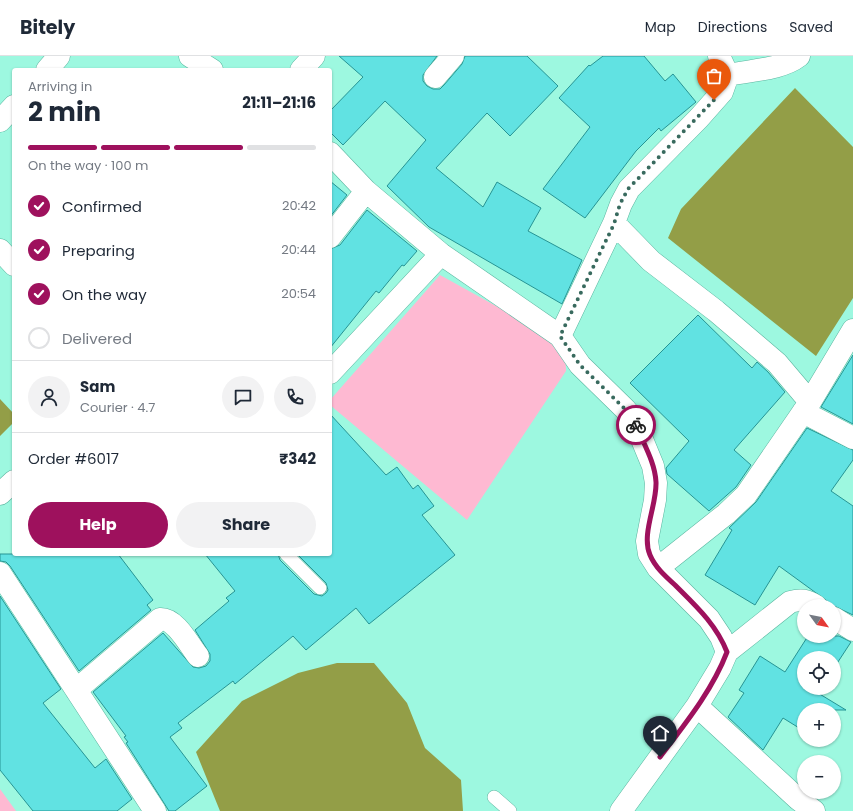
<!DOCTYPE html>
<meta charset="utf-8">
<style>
body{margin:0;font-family:Poppins,sans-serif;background:#f2f2f3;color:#1f2937;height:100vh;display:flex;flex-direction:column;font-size:15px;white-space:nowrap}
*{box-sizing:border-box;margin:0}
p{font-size:13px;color:#747a83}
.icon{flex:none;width:22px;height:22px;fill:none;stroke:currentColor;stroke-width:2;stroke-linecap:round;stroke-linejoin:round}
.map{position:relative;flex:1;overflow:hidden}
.sheet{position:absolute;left:12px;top:12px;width:320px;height:488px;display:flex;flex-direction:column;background:#fff;border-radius:4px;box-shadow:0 1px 3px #0004}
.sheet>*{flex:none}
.needle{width:26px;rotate:123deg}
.tools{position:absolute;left:797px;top:543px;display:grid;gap:8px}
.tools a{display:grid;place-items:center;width:44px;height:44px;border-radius:50%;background:#fff;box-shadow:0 1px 3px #0004;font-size:20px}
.pin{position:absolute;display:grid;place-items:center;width:34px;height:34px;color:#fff;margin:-41px -17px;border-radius:50% 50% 50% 0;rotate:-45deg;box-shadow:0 0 4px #0007}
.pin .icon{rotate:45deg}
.courier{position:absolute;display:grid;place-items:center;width:40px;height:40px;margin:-20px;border:3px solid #9e115d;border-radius:50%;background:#fff;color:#222;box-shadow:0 1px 5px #0007}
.summary em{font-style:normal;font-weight:700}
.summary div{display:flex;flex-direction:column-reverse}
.summary{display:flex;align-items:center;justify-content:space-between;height:68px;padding:0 16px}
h1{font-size:26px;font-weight:700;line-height:30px}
.bar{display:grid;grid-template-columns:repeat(4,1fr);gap:6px 4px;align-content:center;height:48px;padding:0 16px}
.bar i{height:5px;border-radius:3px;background:#e0e1e3}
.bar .current{background:#9e115d}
.bar p{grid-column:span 4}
.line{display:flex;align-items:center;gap:10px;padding:0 16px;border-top:1px solid #e0e1e3}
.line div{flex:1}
.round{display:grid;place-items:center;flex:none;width:42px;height:42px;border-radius:21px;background:#f2f2f3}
ol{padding:0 16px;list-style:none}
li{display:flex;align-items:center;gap:12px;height:44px}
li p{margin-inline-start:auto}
li .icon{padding:4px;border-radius:50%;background:#9e115d;color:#fff;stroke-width:4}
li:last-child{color:#747a83}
li i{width:22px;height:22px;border:2px solid #e0e1e3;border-radius:50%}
.primary-button{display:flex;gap:8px;margin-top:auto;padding:8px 16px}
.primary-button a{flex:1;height:46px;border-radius:24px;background:#9e115d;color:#fff;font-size:16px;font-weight:700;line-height:46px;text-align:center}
.primary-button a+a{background:#f2f2f3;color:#1f2937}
header{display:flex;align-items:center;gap:24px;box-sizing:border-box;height:56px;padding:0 20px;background:#fff;border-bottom:1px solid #e0e1e3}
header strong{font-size:19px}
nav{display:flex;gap:22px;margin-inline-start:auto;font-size:14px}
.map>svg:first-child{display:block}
.green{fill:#feb9d2}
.water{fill:#939e47}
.building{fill:#61e2e2;stroke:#279494}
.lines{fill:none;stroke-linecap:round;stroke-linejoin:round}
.service-casing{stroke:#5ab59f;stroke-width:14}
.minor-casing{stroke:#5ab59f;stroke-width:23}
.service{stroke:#fff;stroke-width:13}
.minor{stroke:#fff;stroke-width:22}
.done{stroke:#386a5e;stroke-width:4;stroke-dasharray:0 7.2}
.route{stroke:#9e115d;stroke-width:5}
</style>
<header>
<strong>Bitely</strong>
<nav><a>Map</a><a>Directions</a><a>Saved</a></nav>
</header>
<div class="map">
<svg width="853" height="755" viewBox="0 0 853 755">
<rect width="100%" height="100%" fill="#9df8e0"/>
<path class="green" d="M440 219 565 288 566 315 467 464 330 349V344Z
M0 733 16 755H0Z"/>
<path class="water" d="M795 32 853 91V242L816 300 668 182 681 153Z
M0 343 14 358V366L0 380Z
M337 607H374L407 647 425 692 461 724 463 755H220L196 696 242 645 298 617Z"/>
<path class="building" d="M339 0H437L423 19V25L427 30 433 33H440L444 29 462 8 465 0H527L558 30 510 80 487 57 436 112 483 151 497 126 541 152 528 175 582 204 562 248 429 171 387 130 426 84 385 45 343 89 330 76V55L363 21Z
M603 0H644L665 25 673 18 696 46 661 75 659 72 636 95 585 162 543 133 590 71 559 42 589 9 590 10Z
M330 125 347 139 330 161Z
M367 154 417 195 404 210 402 209 379 237 376 235 330 292V193L340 189Z
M698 259 752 312 757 306 768 316 785 336 734 394 751 409 736 431 709 455 667 418 666 412 689 385 630 327Z
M853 299V368L821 351Z
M330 358 386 419 397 411 413 433 418 429 434 450 422 459 455 499 369 568 356 552 306 594 293 580 235 628 233 625 178 667 182 672 170 681 207 730 175 755H169L126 687 128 686 124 681 126 680 93 636 163 577 193 611 199 612 206 610 210 605V598L195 574 229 545 226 542 235 535 205 498H278L280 504 314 538 322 540 326 537 328 534 326 527 297 498H330Z
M807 372 853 394V404L831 435 853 450V559L834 550 779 510 755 549 705 519 732 474 729 472 756 446Z
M0 498H118L153 544 147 549 151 554 79 615 10 510 6 506 0 505Z
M0 540 61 633 43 647 95 712 106 703 132 743 117 755H33L0 714Z
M808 580H839L851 586 834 612V602H804V632H821L818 637 846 654H804V675L783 662 763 694 728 661 744 637 739 634 760 600 785 616Z"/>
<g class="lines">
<g class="service-casing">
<path id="service" d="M286 498 320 532
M494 741 510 755"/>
</g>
<g class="minor-casing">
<path id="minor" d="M190 0 212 14
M47 14 59 0
M301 14 314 0
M728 19C750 14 781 14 799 0
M435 21 453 0
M0 65 14 50
M330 97 366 135 441 198 560 280
M614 167 651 205 716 255 777 307 810 346
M330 181 366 135
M0 194 14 209
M330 317 441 198
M803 356 853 382
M0 438 14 425
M658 512 726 458 746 439 810 346 853 274
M0 517 155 755
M834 562 853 574
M727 596 790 546C801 543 807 544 816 550
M76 634 160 563C176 562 189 589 198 600
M697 650 798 743 814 755
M621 755 697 650 720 612 727 596 721 581 709 563 658 512 649 498 647 485 655 444 656 427 653 410 634 364 625 353 580 309 560 280 614 167 621 148 629 133 699 62 722 36 728 19 719 0"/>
</g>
<use href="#service" class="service"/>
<use href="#minor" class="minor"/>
</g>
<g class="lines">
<path class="done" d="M636 369 625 353 580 309 560 280 614 168 620 148 628 133 714 44"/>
<path class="route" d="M636 369C643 387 655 406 656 426 657 449 641 478 650 499 655 511 665 520 675 529 696 550 716 568 727 596 712 635 685 668 660 701"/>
</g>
</svg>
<div class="tools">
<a><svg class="needle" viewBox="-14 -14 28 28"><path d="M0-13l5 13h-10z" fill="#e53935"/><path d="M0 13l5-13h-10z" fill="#747a83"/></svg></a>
<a><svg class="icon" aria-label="locate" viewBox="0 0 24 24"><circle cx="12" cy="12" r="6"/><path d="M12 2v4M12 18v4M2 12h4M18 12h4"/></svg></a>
<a>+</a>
<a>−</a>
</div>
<div class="pin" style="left:714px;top:44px;background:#ea580c"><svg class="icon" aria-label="bag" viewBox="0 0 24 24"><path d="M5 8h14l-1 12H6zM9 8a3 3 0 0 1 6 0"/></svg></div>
<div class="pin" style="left:660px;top:701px;background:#1f2937"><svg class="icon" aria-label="home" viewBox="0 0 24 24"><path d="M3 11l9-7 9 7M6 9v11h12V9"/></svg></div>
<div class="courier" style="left:636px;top:369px"><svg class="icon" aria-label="bike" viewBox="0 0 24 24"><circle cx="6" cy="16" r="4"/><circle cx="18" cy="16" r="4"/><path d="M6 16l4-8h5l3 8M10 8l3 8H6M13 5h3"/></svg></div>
<section class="sheet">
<div class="summary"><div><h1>2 min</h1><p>Arriving in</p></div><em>21:11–21:16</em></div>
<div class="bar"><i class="current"></i><i class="current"></i><i class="current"></i><i></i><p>On the way · 100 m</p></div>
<ol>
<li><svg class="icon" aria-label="check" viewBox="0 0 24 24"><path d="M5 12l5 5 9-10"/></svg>Confirmed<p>20:42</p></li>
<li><svg class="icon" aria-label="check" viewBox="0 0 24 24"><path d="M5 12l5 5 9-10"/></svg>Preparing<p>20:44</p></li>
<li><svg class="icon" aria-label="check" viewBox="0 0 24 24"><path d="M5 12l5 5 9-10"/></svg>On the way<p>20:54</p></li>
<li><i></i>Delivered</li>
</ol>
<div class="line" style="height:72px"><a class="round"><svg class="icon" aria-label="person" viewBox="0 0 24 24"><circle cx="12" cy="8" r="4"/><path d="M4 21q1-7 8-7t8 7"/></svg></a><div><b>Sam</b><p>Courier · 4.7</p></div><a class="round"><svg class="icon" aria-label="chat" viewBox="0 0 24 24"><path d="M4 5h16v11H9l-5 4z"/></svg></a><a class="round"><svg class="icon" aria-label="phone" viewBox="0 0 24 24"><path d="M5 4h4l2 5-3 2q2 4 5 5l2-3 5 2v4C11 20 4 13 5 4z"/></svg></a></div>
<div class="line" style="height:52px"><div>Order #6017</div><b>₹342</b></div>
<div class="primary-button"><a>Help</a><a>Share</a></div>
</section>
</div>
